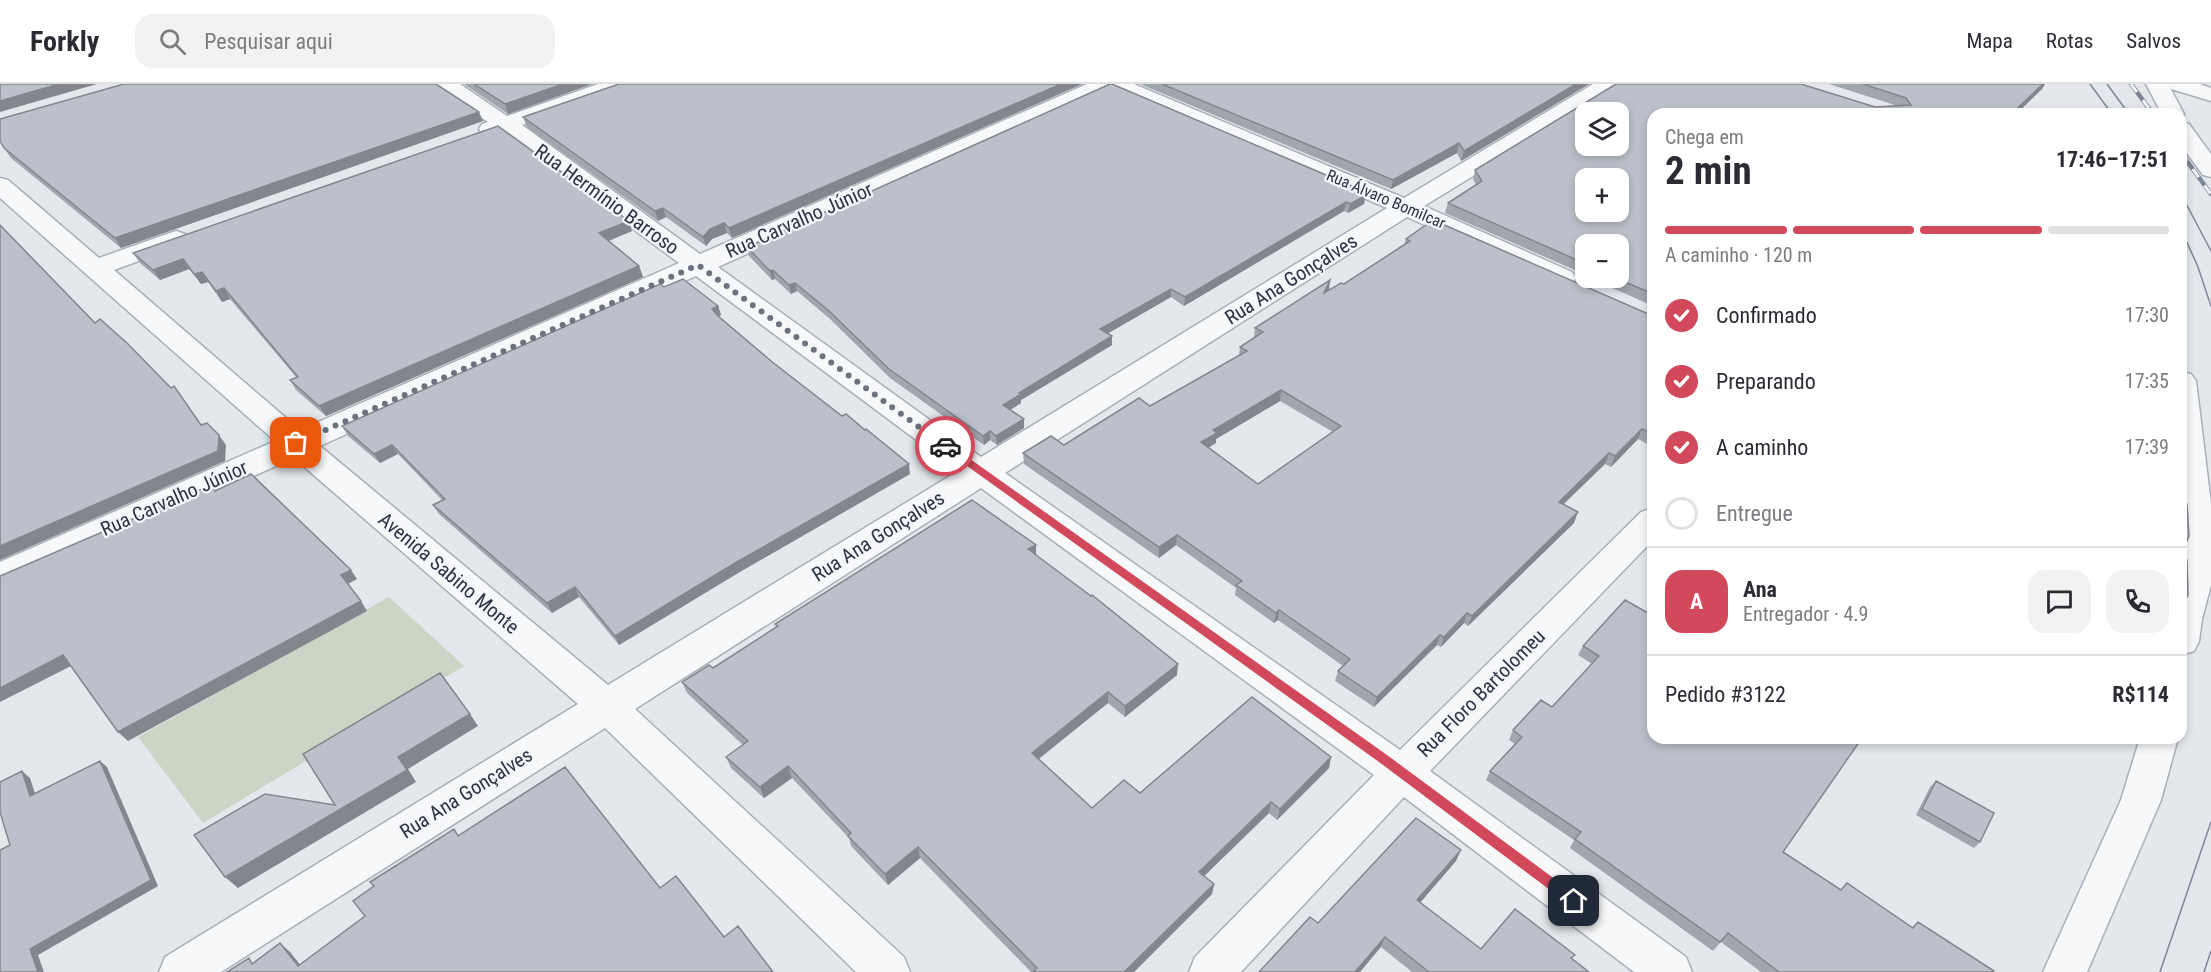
<!DOCTYPE html>
<html lang="pt">
<meta charset="utf-8">
<style>
body{margin:0;font-family:"Roboto Condensed",sans-serif;background:#f2f2f3;color:#2b2b33;height:100vh;display:flex;flex-direction:column;font-size:22px;white-space:nowrap}
*{box-sizing:border-box;margin:0}
p{font-size:20px;color:#7c7c81}
.icon{flex:none;width:33px;height:33px;fill:none;stroke:currentColor;stroke-width:2;stroke-linecap:round;stroke-linejoin:round}
.map{position:relative;flex:1;overflow:hidden}
.side{position:absolute;left:1647px;top:24px;width:540px;height:636px;display:flex;flex-direction:column;background:#fff;border-radius:18px;box-shadow:0 3px 9px #0003}
.side>*{flex:none}
.fabs{position:absolute;left:1575px;top:18px;display:grid;gap:12px}
.fabs a{display:grid;place-items:center;width:54px;height:54px;border-radius:12px;background:#fff;box-shadow:0 3px 9px #0003;font-size:30px}
.pin{position:absolute;display:grid;place-items:center;width:51px;height:51px;color:#fff;margin:-26px;border-radius:12px;box-shadow:0 3px 9px #0006}
.courier{position:absolute;display:grid;place-items:center;width:60px;height:60px;margin:-30px;border:4px solid #d1495b;border-radius:50%;background:#fff;color:#222;box-shadow:0 2px 8px #0007}
.head em{font-style:normal;font-weight:700}
.head div{display:flex;flex-direction:column-reverse}
.head{display:flex;align-items:center;justify-content:space-between;height:102px;padding:0 18px}
h1{font-size:39px;font-weight:700;line-height:45px}
.bar{display:grid;grid-template-columns:repeat(4,1fr);gap:9px 6px;align-content:center;height:72px;padding:0 18px}
.bar i{height:8px;border-radius:4px;background:#e1e1e2}
.bar .selected{background:#d1495b}
.bar p{grid-column:span 4}
.line{display:flex;align-items:center;gap:15px;padding:0 18px;border-top:2px solid #e1e1e2}
.line div{flex:1}
.round{display:grid;place-items:center;flex:none;width:63px;height:63px;border-radius:18px;background:#f2f2f3}
ol{padding:0 18px;list-style:none}
li{display:flex;align-items:center;gap:18px;height:66px}
li p{margin-inline-start:auto}
li .icon{padding:6px;border-radius:50%;background:#d1495b;color:#fff;stroke-width:4}
li:last-child{color:#7c7c81}
li i{width:33px;height:33px;border:3px solid #e1e1e2;border-radius:50%}
header{display:flex;align-items:center;gap:36px;box-sizing:border-box;height:84px;padding:0 30px;background:#fff;border-bottom:2px solid #e1e1e2}
header strong{font-size:28px}
nav{display:flex;gap:33px;margin-inline-start:auto;font-size:21px}
.search{width:420px;height:54px;background:#f2f2f3;display:flex;align-items:center;gap:15px;box-sizing:border-box;padding:0 21px;border-radius:18px;color:#7c7c81;font-size:22px}
.map>svg:first-child{display:block}
.green{fill:#c9d6c5}
.lines{fill:none;stroke-linecap:round;stroke-linejoin:round}
.minor-casing{stroke:#a9aeb7;stroke-width:3}
.minor{fill:#f7f8fa;fill-rule:evenodd}
.tram{stroke:#7d8696;stroke-width:1.5}
.rail-casing{stroke:#7d8696;stroke-width:4.5}
.rail{stroke:#f4f6f9;stroke-width:3;stroke-dasharray:10;stroke-linecap:butt}
.wall{fill:#a1a5ae;fill-rule:evenodd}
.shaded-wall{fill:#83868d}
.building{fill:#bbc0ca;stroke:#83868d;stroke-width:1.5;fill-rule:evenodd}
.route{fill:#d1495b}
.done{stroke:#6c737f;stroke-width:6;stroke-dasharray:0 10.8}
.labels{text-anchor:middle;dominant-baseline:central;stroke-width:4.5;stroke-linejoin:round;paint-order:stroke}
.far-street-label{font-size:16px;fill:#2b3445;stroke:#f4f6f9}
.street-label{font-size:20px;fill:#2b3445;stroke:#f4f6f9}
</style>
<header>
<strong>Forkly</strong>
<div class="search"><svg class="icon" aria-label="search" viewBox="0 0 24 24"><circle cx="10" cy="10" r="6"/><path d="M15 15l6 6"/></svg>Pesquisar aqui</div>
<nav><a>Mapa</a><a>Rotas</a><a>Salvos</a></nav>
</header>
<div class="map">
<svg width="2211" height="888" viewBox="0 0 2211 888">
<rect width="100%" height="100%" fill="#e4e7ec"/>
<path class="green" d="M389 513 464 582 203 739 138 653Z"/>
<g class="lines">
<g class="minor-casing">
<path id="minor" d="M435 0H460L507 32 598 0H630L627 5 522 41 700 170 1087 0H1134L1404 114 1593 0H1619L1616 5 1424 122 1572 188 1576 194 1572 200 1563 202 1554 200 1407 133 1005 389 1400 666 1641 428 1653 424V456L1430 687 1686 873 1692 888H1634L1404 713 1241 888H1189L1195 873 1374 691 981 404 635 625 904 873 910 888H856L605 644 221 888H159L165 873 578 620 294 374 0 505V478L275 357 0 114V94L8 96 99 174 167 150 176 147 185 150 189 155 185 160 114 186 300 346 679 179 502 48 490 52 482 50 479 45 482 40 488 38 438 5ZM1111 5 1387 124 981 373 718 183ZM696 192 958 387 608 601 320 362Z
M2146 0H2168L2184 30 2181 34V30H2162Z
M2168 0H2200L2211 4V17L2171 5Z
M2181 38 2189 40 2211 70V93L2203 91 2181 61Z
M2181 288 2191 290 2196 297 2211 420V501L2202 535 2199 557 2194 567 2181 571V485L2184 475 2181 444Z
M2140 654H2178L2161 716 2087 888H2043L2121 716Z"/>
</g>
<use href="#minor" class="minor"/>
<path class="tram" d="M2090 0 2112 30
M2107 0 2129 30
M2181 110 2211 167
M2181 145 2198 183 2211 222
M2160 888 2211 738
M2204 888 2211 867"/>
<g class="rail-casing">
<path id="rail" d="M2131 0 2153 30
M2181 69 2211 110"/>
</g>
<use href="#rail" class="rail"/>
</g>
<path class="wall" d="M464 0H592L508 30Z
M1082 0 732 154 727 149 712 155 706 162 666 133 658 137 527 43 523 33Z
M1140 0H1589L1461 77 1457 69 1391 105Z
M1616 0H1802L1875 23 1898 22 1829 0H2045L2042 5 2016 30H1653V222L1590 194H1618V160H1586V191L1445 129 1448 119 1476 101 1473 95 1475 86ZM1586 28H1618V62H1586ZM1586 94H1618V128H1586Z
M483 37 121 164 11 74 4 64Z
M1366 108 1364 120 1348 129 1344 127 1184 222 1171 213 1108 249 1112 252V261L1021 316V319L1010 326 1024 335V344L997 361 990 356 984 361 890 294 830 235 797 207 791 210 775 195 772 196 749 172 747 163Z
M632 147 609 157 639 182 643 193 326 332 296 306 290 296 296 293 230 215 222 218 208 198 201 200 189 185 160 196 140 179 133 169Z
M1406 155 1653 232V363L1638 355 1611 383 1605 380 1563 421 1574 439 1468 542 1464 539 1441 563 1437 561 1374 623 1335 597 1338 587 1343 582 1278 536 1274 539 1235 511 1236 504 1176 461 1159 474 1024 380 1023 369 1064 361 1150 322 1239 271 1240 263 1254 254 1255 244 1330 196 1328 207 1344 200 1404 161ZM1280 317 1333 348 1258 400 1208 364 1216 359V355Z
M664 203 718 222 721 231 719 232 771 277 910 390 738 489 619 561 579 513 552 529 439 430 433 421 442 416 398 370 380 379 348 352 342 342Z
M1036 471 1177 591 1125 633 1108 619 1039 675 1092 724 1140 709 1331 673 1329 684 1277 736 1269 729 1204 792 1214 800 1212 810 1134 888H1031L920 774 888 801 851 762 849 754 792 694 764 714 731 684 726 673 743 661 687 609 682 598 713 584 776 543 775 540Z
M1625 516 1783 768 1841 806 1912 843 1918 838 1993 888H1761L1721 858 1713 867 1570 764 1574 756 1486 696 1490 687 1515 660 1509 656 1513 646 1552 623 1592 580 1578 571 1583 562Z
M1936 697 1980 758 1974 764 1916 731 1930 703Z
M1456 777 1420 818 1481 865 1572 874 1589 888H1412L1381 863 1318 839Z"/>
<path class="shaded-wall" d="M59 0H97L0 28V17Z
M563 0H592L508 30 505 20Z
M1061 0H1082L732 154 729 144Z
M1576 0H1589L1461 77 1464 67Z
M2043 0H2045L2042 5 2016 30H2011Z
M479 28 483 37 121 164 115 154Z
M1459 59 1457 69 1391 105 1393 96Z
M1366 108 1364 120 1348 129 1350 120Z
M1346 118 1344 127 1184 222 1185 213Z
M663 124 666 133 658 137 655 127Z
M629 137 632 147 603 159 599 149Z
M724 139 727 149 712 155 706 162 703 153 710 145Z
M183 175 189 185 160 196 153 186Z
M639 182 643 193 326 332 319 322Z
M773 186 775 195 772 196 770 187Z
M202 188 208 198 201 200 194 190Z
M1330 196 1329 206 1323 219 1324 209Z
M795 199 797 207 791 210 789 201Z
M224 204 230 215 222 218 216 207Z
M1171 205V213L1100 254V245Z
M718 222 721 231 715 234 712 225Z
M1112 252V261L1021 316V319L1004 330 1003 321 1019 309Z
M1281 306 1280 317 1216 355V359L1200 369 1201 358 1213 346Z
M1024 335V344L997 361 996 352Z
M1642 345 1638 355 1611 383 1615 372Z
M990 347V356L984 361 983 352Z
M219 351 226 361 225 377 0 476V462Z
M392 361 398 370 380 379 374 370Z
M1609 369 1605 380 1555 428 1559 418Z
M909 380 910 390 738 489 619 561 615 552 735 479Z
M216 399 223 408 215 407Z
M1578 428 1574 439 1468 542 1472 532Z
M1177 451 1176 461 1159 474V463Z
M1036 461V473L1028 465Z
M351 486 357 495 348 500 341 491Z
M575 503 579 513 552 529 547 519Z
M361 517 367 527 128 657 118 648Z
M1279 526 1278 536 1274 539 1276 529Z
M1467 529 1464 539 1441 563 1444 553Z
M1440 551 1437 561 1374 623 1377 613Z
M63 571 73 581 0 618V604Z
M1178 580 1177 591 1125 633V622Z
M1108 608V619L1032 680V669Z
M470 630 478 642 408 685 416 698 238 804 225 793 407 686 398 673Z
M1331 673 1329 684 1277 736 1280 725Z
M100 677 107 683 158 802 38 871 44 888H38L30 865Z
M788 682 792 694 764 714 760 703Z
M22 687 30 694 38 719 30 712Z
M1271 718 1269 729 1198 798 1199 788Z
M918 763 920 774 888 801 885 790Z
M1461 766 1456 777 1413 827 1417 816Z
M1214 800 1212 810 1134 888H1124Z
M1385 853 1381 863 1360 888H1355Z
M280 859 290 868 306 888 298 882Z"/>
<path class="building" d="M0 0H59L0 17Z
M124 0H436L479 28 115 154 4 64 0 57V35Z
M474 0H563L505 20Z
M619 0H1061L729 144 724 139 710 145 703 153 663 124 655 127 523 33Z
M1110 0H1112L1366 108 1365 112 1350 120 1346 118 1185 213 1171 205 1100 245 1112 252 1019 309 1021 310 1003 321 1024 335 996 352 990 347 983 352 889 285 828 226 795 199 789 201 773 186 770 187 747 163Z
M1162 0H1576L1464 67 1459 59 1393 96Z
M1616 0H1801L1875 23 1911 21 1906 14 1863 0H2043L2011 30H1653V210L1616 194H1618V160H1586V180L1448 119 1482 97 1475 86ZM1586 28H1618V62H1586ZM1586 94H1618V128H1586Z
M498 42 629 137 599 149 639 182 319 322 290 296 298 293 224 204 216 207 202 188 194 190 183 175 153 186 133 169Z
M1433 136 1653 232V350L1642 345 1615 372 1609 369 1559 418 1578 428 1472 532 1467 529 1444 553 1440 551 1377 613 1338 587 1350 575 1279 526 1276 529 1236 501 1242 497 1177 451 1159 463 1023 369 1051 352 1064 361 1139 314 1150 322 1247 267 1240 263 1263 248 1255 244 1330 196 1324 209 1341 199 1344 200 1410 157 1406 155ZM1281 306 1341 342 1258 400 1201 358 1217 349 1213 346Z
M0 141 95 239 100 235 128 260 171 304 174 302 201 341 207 339 219 351 218 367 0 462Z
M683 195 718 222 712 225 718 232 771 277 842 332 846 330 865 346 866 345 909 380 735 479 615 552 575 503 547 519 433 421 445 415 392 361 374 370 342 342 660 200 664 203Z
M251 390 351 486 341 491 361 517 118 648 63 571 0 604V492L216 399 215 407Z
M972 416 1036 461 1028 465 1091 512 1092 511 1178 580 1125 622 1108 608 1032 669 1092 724 1124 696 1140 709 1252 613 1331 673 1280 725 1271 718 1199 788 1214 800 1124 888H1033L1037 884 918 763 885 790 848 752 851 749 788 682 760 703 726 673 748 657 682 598 709 581 713 584 778 542 775 540Z
M2181 417 2187 420 2189 452 2181 471Z
M2181 473 2187 476 2188 511 2181 524Z
M1625 516 1648 529 1653 523V654H1862L1783 768 1841 806 1847 799 1913 844 1918 838 1994 887 1993 888H1779L1728 849 1720 858 1575 755 1581 748 1490 687 1522 653 1513 646 1541 616 1552 623 1599 572 1583 562Z
M440 589 470 630 398 673 407 686 225 793 194 751 265 710 335 721 303 670Z
M100 677 151 796 30 865 38 888H0V766L10 761 0 728V698L22 687 30 712Z
M565 683 660 804 676 792 724 853 738 842 773 888H227L249 874 252 880 280 859 298 882 365 832 353 817 374 802 370 798 454 745 458 752Z
M1936 697 1994 729 1980 758 1922 725Z
M1416 734 1461 766 1417 816 1481 865 1515 825 1575 871 1571 874 1589 888H1429L1385 853 1355 888H1259L1310 833 1318 839Z"/>
<path class="route" d="M942 360H949L1387 671 1579 813 1581 817 1579 821H1570L1379 678 942 364Z"/>
<g class="lines">
<path class="done" d="M296 359 698 181 945 362"/>
</g>
<g class="labels">
<g class="far-street-label">
<text transform="translate(1386 115) rotate(23)">Rua Álvaro Bomilcar</text>
</g>
<g class="street-label">
<text transform="translate(607 115) rotate(36)">Rua Hermínio Barroso</text>
<text transform="translate(799 136) rotate(-24)">Rua Carvalho Júnior</text>
<text transform="translate(1291 195) rotate(-32)">Rua Ana Gonçalves</text>
<text transform="translate(174 414) rotate(-24)">Rua Carvalho Júnior</text>
<text transform="translate(878 452) rotate(-32)">Rua Ana Gonçalves</text>
<text transform="translate(449 489) rotate(40)">Avenida Sabino Monte</text>
<text transform="translate(1481 609) rotate(-45)">Rua Floro Bartolomeu</text>
<text transform="translate(466 709) rotate(-32)">Rua Ana Gonçalves</text>
</g>
</g>
</svg>
<div class="fabs">
<a><svg class="icon" aria-label="layers" viewBox="0 0 24 24"><path d="M12 4l9 5-9 5-9-5zM3 14l9 5 9-5"/></svg></a>
<a>+</a>
<a>−</a>
</div>
<div class="pin" style="left:296px;top:359px;background:#ea580c"><svg class="icon" aria-label="bag" viewBox="0 0 24 24"><path d="M5 8h14l-1 12H6zM9 8a3 3 0 0 1 6 0"/></svg></div>
<div class="pin" style="left:1574px;top:817px;background:#1f2937"><svg class="icon" aria-label="home" viewBox="0 0 24 24"><path d="M3 11l9-7 9 7M6 9v11h12V9"/></svg></div>
<div class="courier" style="left:945px;top:362px"><svg class="icon" aria-label="car" viewBox="0 0 24 24"><path d="M5 17H2v-5l4-1 3-4h7l3 4 3 1v5h-3M9 17h6M6 11h13"/><circle cx="7" cy="17" r="2"/><circle cx="17" cy="17" r="2"/></svg></div>
<section class="side">
<div class="head"><div><h1>2 min</h1><p>Chega em</p></div><em>17:46–17:51</em></div>
<div class="bar"><i class="selected"></i><i class="selected"></i><i class="selected"></i><i></i><p>A caminho · 120 m</p></div>
<ol>
<li><svg class="icon" aria-label="check" viewBox="0 0 24 24"><path d="M5 12l5 5 9-10"/></svg>Confirmado<p>17:30</p></li>
<li><svg class="icon" aria-label="check" viewBox="0 0 24 24"><path d="M5 12l5 5 9-10"/></svg>Preparando<p>17:35</p></li>
<li><svg class="icon" aria-label="check" viewBox="0 0 24 24"><path d="M5 12l5 5 9-10"/></svg>A caminho<p>17:39</p></li>
<li><i></i>Entregue</li>
</ol>
<div class="line" style="height:108px"><b class="round" style="background:#d1495b;color:#fff">A</b><div><b>Ana</b><p>Entregador · 4.9</p></div><a class="round"><svg class="icon" aria-label="chat" viewBox="0 0 24 24"><path d="M4 5h16v11H9l-5 4z"/></svg></a><a class="round"><svg class="icon" aria-label="phone" viewBox="0 0 24 24"><path d="M5 4h4l2 5-3 2q2 4 5 5l2-3 5 2v4C11 20 4 13 5 4z"/></svg></a></div>
<div class="line" style="height:78px"><div>Pedido #3122</div><b>R$114</b></div>
</section>
</div>
